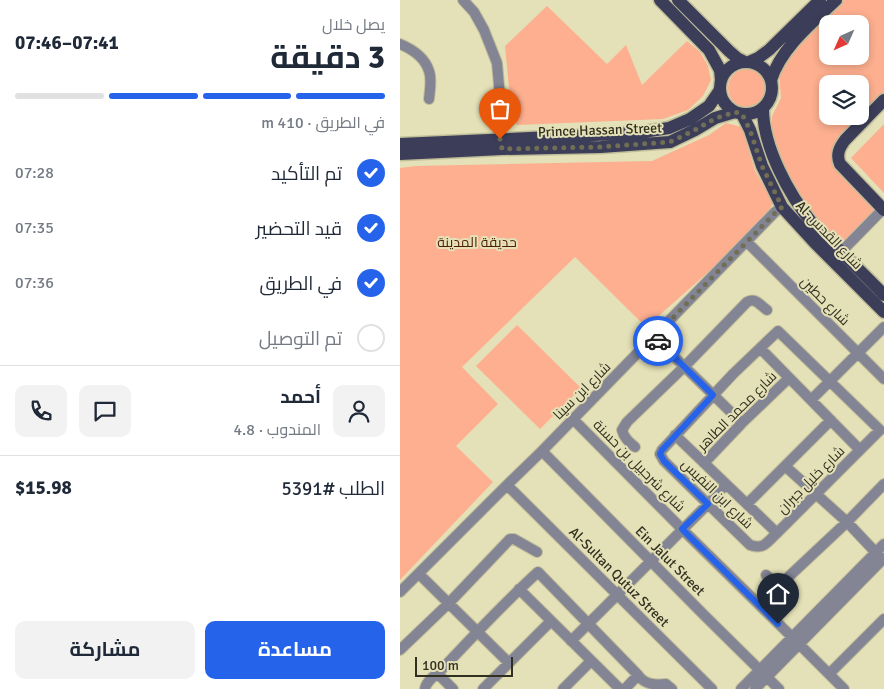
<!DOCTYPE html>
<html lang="ar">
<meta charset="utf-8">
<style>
body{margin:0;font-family:Signika,Cairo,sans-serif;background:#f2f2f3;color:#1f2937;direction:rtl;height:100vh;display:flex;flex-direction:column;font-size:19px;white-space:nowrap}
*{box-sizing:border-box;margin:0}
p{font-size:16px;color:#747a83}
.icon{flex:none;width:28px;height:28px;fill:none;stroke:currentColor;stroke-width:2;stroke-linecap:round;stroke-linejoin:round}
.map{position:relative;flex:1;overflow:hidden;direction:ltr}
.drawer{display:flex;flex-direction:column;background:#fff;width:400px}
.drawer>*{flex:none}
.needle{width:32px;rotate:225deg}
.tools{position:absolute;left:419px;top:15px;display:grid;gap:10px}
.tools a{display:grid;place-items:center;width:50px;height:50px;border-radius:10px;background:#fff;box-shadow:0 2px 8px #0003;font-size:25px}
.scale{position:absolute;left:15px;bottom:12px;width:98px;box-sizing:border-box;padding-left:5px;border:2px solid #313020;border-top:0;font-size:14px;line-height:18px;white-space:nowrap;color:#313020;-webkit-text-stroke:4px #e4e0b7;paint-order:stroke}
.pin{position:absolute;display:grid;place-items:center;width:42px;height:42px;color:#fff;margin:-51px -21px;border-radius:50% 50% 50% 0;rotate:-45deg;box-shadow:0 0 5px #0007}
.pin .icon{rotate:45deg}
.courier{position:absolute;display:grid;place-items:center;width:50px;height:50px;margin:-25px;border:4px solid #2563eb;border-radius:50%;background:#fff;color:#222;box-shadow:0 1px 6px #0007}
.overview em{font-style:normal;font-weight:700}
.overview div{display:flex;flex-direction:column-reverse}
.overview{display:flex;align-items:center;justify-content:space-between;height:85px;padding:0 15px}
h1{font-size:32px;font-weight:700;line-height:38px}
.bar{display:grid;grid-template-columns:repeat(4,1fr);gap:8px 5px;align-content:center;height:60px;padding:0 15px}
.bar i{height:6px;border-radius:4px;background:#e0e1e3}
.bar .active{background:#2563eb}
.bar p{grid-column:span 4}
.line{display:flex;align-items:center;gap:12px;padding:0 15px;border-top:1px solid #e0e1e3}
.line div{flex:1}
.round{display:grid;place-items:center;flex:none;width:52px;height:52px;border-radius:10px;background:#f2f2f3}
ol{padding:0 15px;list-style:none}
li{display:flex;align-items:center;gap:15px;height:55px}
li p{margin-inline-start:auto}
li .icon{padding:5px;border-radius:50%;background:#2563eb;color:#fff;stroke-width:4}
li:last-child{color:#747a83}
li i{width:28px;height:28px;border:2px solid #e0e1e3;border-radius:50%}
.primary-button{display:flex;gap:10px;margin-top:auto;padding:10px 15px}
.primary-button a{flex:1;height:58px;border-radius:10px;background:#2563eb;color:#fff;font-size:20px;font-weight:700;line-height:58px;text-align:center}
.primary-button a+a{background:#f2f2f3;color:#1f2937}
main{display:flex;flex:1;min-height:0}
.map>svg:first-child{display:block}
.green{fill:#fdaf8f;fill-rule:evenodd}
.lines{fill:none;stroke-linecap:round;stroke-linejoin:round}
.minor-casing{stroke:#c0bd99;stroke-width:12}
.major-casing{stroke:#c0bd99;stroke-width:15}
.minor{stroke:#838494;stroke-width:10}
.major{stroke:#3c3d58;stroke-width:12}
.done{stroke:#706e55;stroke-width:5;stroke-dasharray:0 9}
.route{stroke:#2563eb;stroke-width:6}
.labels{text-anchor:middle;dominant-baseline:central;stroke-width:4;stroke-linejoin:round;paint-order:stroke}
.street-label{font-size:14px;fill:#313020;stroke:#e4e0b7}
.park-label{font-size:14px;fill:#501e07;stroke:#e4e0b7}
</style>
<main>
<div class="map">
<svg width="484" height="689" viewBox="0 0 484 689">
<rect width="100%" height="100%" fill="#e4e0b7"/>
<path class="green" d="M444 0H484V99L437 147 438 165 476 209 447 240H438L421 224 401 200 379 157 371 134 372 116 381 98 379 71 387 55ZM428 24H460V56H428ZM428 84H460V116H428Z
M147 6 207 64 226 45 242 85 287 41 300 52 308 66 311 80 303 96 288 110 263 119 117 125 112 119 105 46Z
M328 88a19 19 0 1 1 38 0a19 19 0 1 1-38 0Z
M326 123 342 127 355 171 373 203 367 214 340 244 246 327 175 257 62 367 98 404 56 446 93 482 0 580V168L16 166 252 161 309 135Z
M484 124V193L451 158Z
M117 325 181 388 140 429 76 366Z"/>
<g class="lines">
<g class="minor-casing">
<path id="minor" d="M63 0 74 12 84 30 97 63 100 97V131L101 145
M0 44C12 49 25 58 29 71 32 79 30 90 29 99
M347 242 484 379
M441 252 483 209
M378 331 480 430 377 533C367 542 364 550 350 545L264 461 260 454 262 450 333 374Z
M254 337 342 423
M360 348 460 450
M411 400 484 327
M173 419 282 529 392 637
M275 435 377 533
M235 447C229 442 224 438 222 430L227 422 285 366 347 302C355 297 360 305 367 310
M142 451 303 614 379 689
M304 463 342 423 389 378
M385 466 447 522 480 557
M107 485 312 689
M347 504 431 420
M19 574 109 663
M366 575C371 579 376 585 383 582L447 522 484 484
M119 589 220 689
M0 592 107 485 142 451 375 212 382 207
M171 641 308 504 326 484
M399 644 444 689
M0 650 49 603 110 539H114L137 552
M38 674 53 689
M429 674 484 619
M25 689C26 680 39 673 45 666 75 634 105 602 138 572L238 675C245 685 255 685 266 684L272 689
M83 689 151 621
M163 689 191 661
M225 689 238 675
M341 689 484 544
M355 689 484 558"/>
</g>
<g class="major-casing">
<path id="major" d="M260 0 309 50 320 70 321 80
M278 0 329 51 337 58 345 62
M320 88a26 26 0 1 1 52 0a26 26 0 1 1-52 0Z
M349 62 358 58 369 50 420 0
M371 80C381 48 412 23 436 0
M484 100 445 140C439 148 436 155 440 164L484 210
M363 109C363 147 389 195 413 224 419 232 427 238 435 246 451 262 468 278 484 295
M342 114 350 130 362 166 382 207 415 243 484 312
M0 144 237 133 269 128 290 119 309 106 320 90
M0 154 102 149 201 147 270 142 295 130 315 118 335 112"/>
</g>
<use href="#minor" class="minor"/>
<use href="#major" class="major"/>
</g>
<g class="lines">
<path class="done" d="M100 139 102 149 200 147 270 142 295 130 316 118 335 112 342 114 350 130 362 166 382 207 376 212 254 337 258 341"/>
<path class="route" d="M258 341 313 395 262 450 260 454 264 461 308 504 282 529 378 624"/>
</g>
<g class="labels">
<g class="street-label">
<text transform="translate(200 130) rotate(-2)">Prince Hassan Street</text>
<text transform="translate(429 235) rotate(46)">Al-شارع القدس</text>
<text transform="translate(425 301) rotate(45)">شارع حطين</text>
<text transform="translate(182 391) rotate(-45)">شارع ابن سينا</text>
<text transform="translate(337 411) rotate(-45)">شارع محمد الطاهر</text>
<text transform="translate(239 466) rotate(45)">شارع شرحبيل بن حسنة</text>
<text transform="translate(411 480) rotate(-45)">شارع خليل جبران</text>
<text transform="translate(317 494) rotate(44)">شارع ابن النفيس</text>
<text transform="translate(270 561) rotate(45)">Ein Jalut Street</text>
<text transform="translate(219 577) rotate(45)">Al-Sultan Qutuz Street</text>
</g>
<g class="park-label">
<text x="77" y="242">حديقة المدينة</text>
</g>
</g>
</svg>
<div class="tools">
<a><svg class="needle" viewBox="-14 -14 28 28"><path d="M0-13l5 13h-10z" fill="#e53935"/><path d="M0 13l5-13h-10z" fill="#747a83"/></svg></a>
<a><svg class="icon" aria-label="layers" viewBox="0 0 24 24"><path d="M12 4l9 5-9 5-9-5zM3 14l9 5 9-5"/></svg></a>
</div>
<div class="scale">100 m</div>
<div class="pin" style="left:100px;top:139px;background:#ea580c"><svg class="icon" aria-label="bag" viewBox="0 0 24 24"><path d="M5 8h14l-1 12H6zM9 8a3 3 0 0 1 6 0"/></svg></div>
<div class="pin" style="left:378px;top:624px;background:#1f2937"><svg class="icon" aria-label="home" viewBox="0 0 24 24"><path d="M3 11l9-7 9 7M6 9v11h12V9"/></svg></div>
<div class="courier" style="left:258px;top:341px"><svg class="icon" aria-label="car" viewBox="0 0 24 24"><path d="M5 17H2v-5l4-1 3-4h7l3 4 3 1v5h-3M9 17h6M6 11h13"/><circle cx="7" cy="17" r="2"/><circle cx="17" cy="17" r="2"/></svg></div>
</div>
<section class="drawer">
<div class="overview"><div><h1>3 دقيقة</h1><p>يصل خلال</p></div><em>07:41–07:46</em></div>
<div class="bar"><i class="active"></i><i class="active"></i><i class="active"></i><i></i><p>في الطريق · 410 m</p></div>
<ol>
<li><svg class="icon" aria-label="check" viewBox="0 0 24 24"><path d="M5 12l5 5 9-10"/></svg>تم التأكيد<p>07:28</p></li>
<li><svg class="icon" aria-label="check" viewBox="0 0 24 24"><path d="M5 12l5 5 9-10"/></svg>قيد التحضير<p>07:35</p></li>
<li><svg class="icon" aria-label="check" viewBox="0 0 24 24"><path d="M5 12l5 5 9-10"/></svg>في الطريق<p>07:36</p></li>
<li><i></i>تم التوصيل</li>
</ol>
<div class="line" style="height:90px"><a class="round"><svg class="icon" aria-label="person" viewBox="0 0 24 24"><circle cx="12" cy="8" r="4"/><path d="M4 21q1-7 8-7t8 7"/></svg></a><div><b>أحمد</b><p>المندوب · 4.8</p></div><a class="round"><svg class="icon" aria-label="chat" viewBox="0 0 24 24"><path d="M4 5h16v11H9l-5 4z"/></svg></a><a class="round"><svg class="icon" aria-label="phone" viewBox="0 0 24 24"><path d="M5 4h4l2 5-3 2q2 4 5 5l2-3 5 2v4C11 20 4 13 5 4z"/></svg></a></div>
<div class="line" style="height:65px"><div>الطلب #5391</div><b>$15.98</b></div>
<div class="primary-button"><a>مساعدة</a><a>مشاركة</a></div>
</section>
</main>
